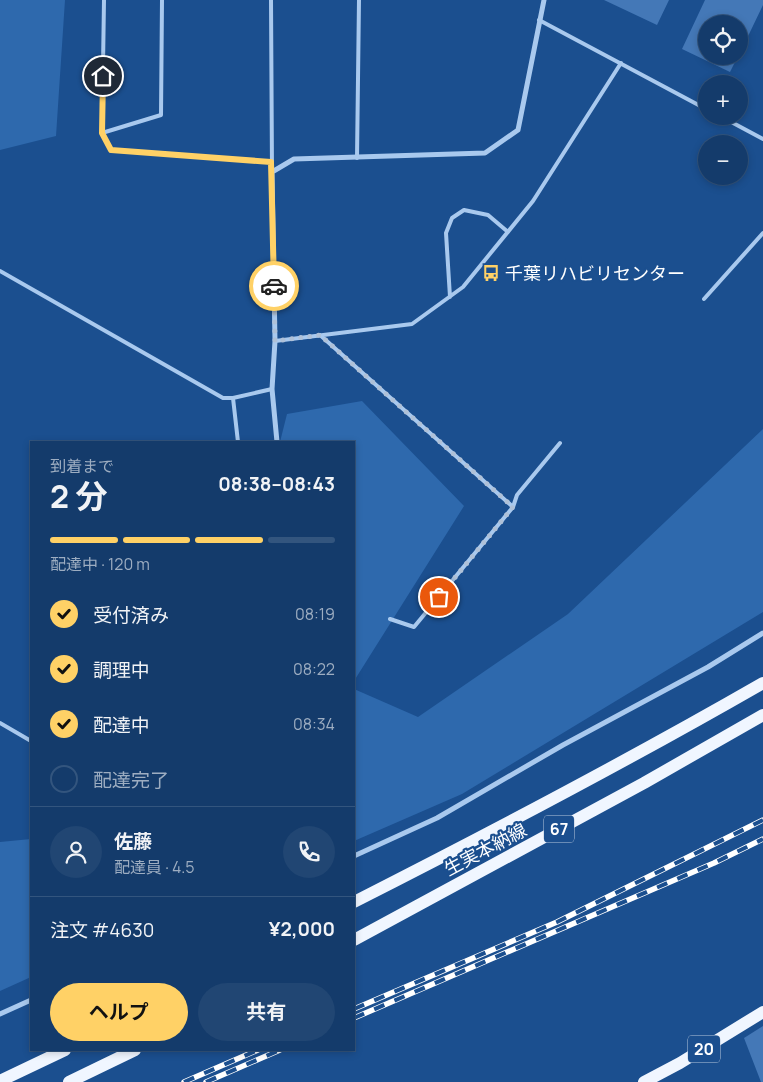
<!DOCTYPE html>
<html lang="ja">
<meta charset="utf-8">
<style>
body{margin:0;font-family:Manrope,"Noto Sans JP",sans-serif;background:#214673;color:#f1f3f6;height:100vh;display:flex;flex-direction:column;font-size:19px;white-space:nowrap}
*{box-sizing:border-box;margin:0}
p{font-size:16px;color:#9dadc1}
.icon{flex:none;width:28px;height:28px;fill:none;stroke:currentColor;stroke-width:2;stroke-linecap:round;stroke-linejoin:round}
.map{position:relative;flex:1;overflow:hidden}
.drawer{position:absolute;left:30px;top:441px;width:325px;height:610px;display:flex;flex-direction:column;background:#143b6b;border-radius:0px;box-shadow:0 2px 8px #0003,0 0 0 1px #33557e}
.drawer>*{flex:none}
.buttons{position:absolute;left:698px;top:15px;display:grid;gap:10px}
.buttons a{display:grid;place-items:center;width:50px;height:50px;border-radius:50%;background:#143b6b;box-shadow:0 2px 8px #0003,0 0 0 1px #33557e;font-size:25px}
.pin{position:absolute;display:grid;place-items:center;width:42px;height:42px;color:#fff;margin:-21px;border:2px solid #fff;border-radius:50%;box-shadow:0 1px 5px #0007}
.courier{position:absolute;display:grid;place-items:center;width:50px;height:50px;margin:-25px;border:4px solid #ffd166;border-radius:50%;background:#fff;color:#222;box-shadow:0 1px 6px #0007}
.overview em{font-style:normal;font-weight:700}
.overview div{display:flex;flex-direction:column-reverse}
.overview{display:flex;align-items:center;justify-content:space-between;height:85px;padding:0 20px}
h1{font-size:32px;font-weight:700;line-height:38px}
.bar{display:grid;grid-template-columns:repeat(4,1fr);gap:8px 5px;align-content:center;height:60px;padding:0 20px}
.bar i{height:6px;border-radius:4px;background:#33557e}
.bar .selected{background:#ffd166}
.bar p{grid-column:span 4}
.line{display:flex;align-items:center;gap:12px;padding:0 20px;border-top:1px solid #33557e}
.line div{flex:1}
.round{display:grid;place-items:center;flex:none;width:52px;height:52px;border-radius:26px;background:#214673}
ol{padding:0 20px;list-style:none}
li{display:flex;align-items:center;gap:15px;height:55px}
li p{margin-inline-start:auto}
li .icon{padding:5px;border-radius:50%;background:#ffd166;color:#111;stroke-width:4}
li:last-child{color:#9dadc1}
li i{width:28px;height:28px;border:2px solid #33557e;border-radius:50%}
.primary-button{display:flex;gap:10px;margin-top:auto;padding:10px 20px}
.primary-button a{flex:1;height:58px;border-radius:30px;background:#ffd166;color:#111;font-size:20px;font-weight:700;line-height:58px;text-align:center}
.primary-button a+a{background:#214673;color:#f1f3f6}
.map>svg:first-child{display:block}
.green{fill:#2e69ad}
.building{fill:#4478b7}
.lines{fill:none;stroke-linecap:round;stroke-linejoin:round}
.service{stroke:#a9c9ee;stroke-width:4}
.minor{stroke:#a9c9ee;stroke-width:5}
.primary{stroke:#f0f6ff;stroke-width:12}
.rail-casing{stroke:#fff;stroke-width:5.5}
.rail{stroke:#1b4f8f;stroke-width:4;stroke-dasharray:11;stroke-linecap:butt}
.done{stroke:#afc1d8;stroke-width:5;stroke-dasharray:0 9}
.route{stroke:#ffd166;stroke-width:6}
.labels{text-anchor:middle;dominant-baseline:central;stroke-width:4.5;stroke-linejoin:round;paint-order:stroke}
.shield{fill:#1b4f8f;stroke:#bbcadd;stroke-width:1}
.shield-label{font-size:16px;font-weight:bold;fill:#fff}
.poi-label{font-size:18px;fill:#fff;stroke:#1b4f8f;text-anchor:start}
.street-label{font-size:18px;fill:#fff;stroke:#1b4f8f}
</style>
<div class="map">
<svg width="763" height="1082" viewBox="0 0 763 1082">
<rect width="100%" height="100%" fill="#1b4f8f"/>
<path class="green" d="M0 0H65L56 136 0 150Z
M362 401 464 506 354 681V442H280L287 414Z
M763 429V612L462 794 354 841V689L418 717 568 614Z
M31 839V977L0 991V842Z"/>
<path class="building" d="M604 0H669L657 25Z
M705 0H763V5L739 55V24H706V56H738L730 72 682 49Z
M763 1026V1082H761L744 1038Z"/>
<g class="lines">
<path class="service" d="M104 0 102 133 111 150 271 162
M271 0 272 172
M539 20 706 109
M720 116 763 139
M102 133 161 115 162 0
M357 158 359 0
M0 271 223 398H233L272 389
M450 297 446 233 452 218 464 210 488 215 508 232
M704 299 763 233
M320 335 513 507
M275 341 412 324 463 287 533 201 621 63
M233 398 238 442
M390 619 414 627 513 507 517 495 560 443
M0 723 31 741"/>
<path class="minor" d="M277 442 272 389 275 341 272 172 294 159 485 153 518 130 544 0
M354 856 437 818 563 745 708 667 763 633
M0 1014 31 1000"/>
<path class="primary" d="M354 902C492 832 629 760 763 683
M354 940 644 783 763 715
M0 1081 65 1050
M69 1082 135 1050
M644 1082 680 1063 763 1012"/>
<g class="rail-casing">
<path id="rail" d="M354 1009 557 922 763 820
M354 1018 714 863 763 839
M184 1082 258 1050
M206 1082 280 1050"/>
</g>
<use href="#rail" class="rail"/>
</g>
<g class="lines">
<path class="done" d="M274 286 275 341 320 335 513 507 439 597"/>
<path class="route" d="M103 76 102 133 111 150 271 162 274 286"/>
</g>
<defs>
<g id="bus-bare" transform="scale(1.35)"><path d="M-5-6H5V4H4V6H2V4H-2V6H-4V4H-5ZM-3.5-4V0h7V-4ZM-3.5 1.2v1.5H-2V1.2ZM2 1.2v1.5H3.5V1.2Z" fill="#ffd166" stroke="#1b4f8f" stroke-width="2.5" paint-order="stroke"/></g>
</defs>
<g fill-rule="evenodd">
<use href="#bus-bare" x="491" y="273"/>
</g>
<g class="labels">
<g class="shield">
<rect x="544" y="815.5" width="30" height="27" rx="4"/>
<rect x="688" y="1035.5" width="32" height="27" rx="4"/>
</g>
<g class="shield-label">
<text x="559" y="829">67</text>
<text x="704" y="1049">20</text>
</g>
<g class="poi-label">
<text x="505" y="273">千葉リハビリセンター</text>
</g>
<g class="street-label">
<text transform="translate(485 849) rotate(-28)">生実本納線</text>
</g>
</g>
</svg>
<div class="buttons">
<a><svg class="icon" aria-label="locate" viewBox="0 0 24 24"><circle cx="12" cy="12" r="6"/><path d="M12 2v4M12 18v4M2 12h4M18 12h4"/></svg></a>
<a>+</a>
<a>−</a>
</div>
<div class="pin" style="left:439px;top:597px;background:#ea580c"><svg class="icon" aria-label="bag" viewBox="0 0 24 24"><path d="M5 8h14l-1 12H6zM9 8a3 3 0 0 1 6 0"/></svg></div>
<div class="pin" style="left:103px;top:76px;background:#1f2937"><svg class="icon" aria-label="home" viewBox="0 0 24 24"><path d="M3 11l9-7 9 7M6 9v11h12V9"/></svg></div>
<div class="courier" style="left:274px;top:286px"><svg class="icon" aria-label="car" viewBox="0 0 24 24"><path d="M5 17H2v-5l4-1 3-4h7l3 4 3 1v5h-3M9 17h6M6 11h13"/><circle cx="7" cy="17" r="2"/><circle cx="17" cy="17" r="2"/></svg></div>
<section class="drawer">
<div class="overview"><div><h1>2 分</h1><p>到着まで</p></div><em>08:38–08:43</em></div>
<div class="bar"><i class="selected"></i><i class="selected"></i><i class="selected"></i><i></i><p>配達中 · 120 m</p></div>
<ol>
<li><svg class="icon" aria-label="check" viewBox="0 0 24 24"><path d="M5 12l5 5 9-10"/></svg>受付済み<p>08:19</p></li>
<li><svg class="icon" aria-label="check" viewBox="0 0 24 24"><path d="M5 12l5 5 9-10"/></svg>調理中<p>08:22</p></li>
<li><svg class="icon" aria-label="check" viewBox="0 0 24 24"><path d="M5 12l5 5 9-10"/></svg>配達中<p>08:34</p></li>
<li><i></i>配達完了</li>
</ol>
<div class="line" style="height:90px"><a class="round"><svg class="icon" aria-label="person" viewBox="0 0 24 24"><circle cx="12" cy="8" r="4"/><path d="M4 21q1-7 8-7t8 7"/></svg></a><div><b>佐藤</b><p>配達員 · 4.5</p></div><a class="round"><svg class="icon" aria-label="phone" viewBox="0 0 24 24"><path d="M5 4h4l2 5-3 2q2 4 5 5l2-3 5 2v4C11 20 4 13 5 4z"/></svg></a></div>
<div class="line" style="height:65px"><div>注文 #4630</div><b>¥2,000</b></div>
<div class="primary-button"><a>ヘルプ</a><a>共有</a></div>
</section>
</div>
